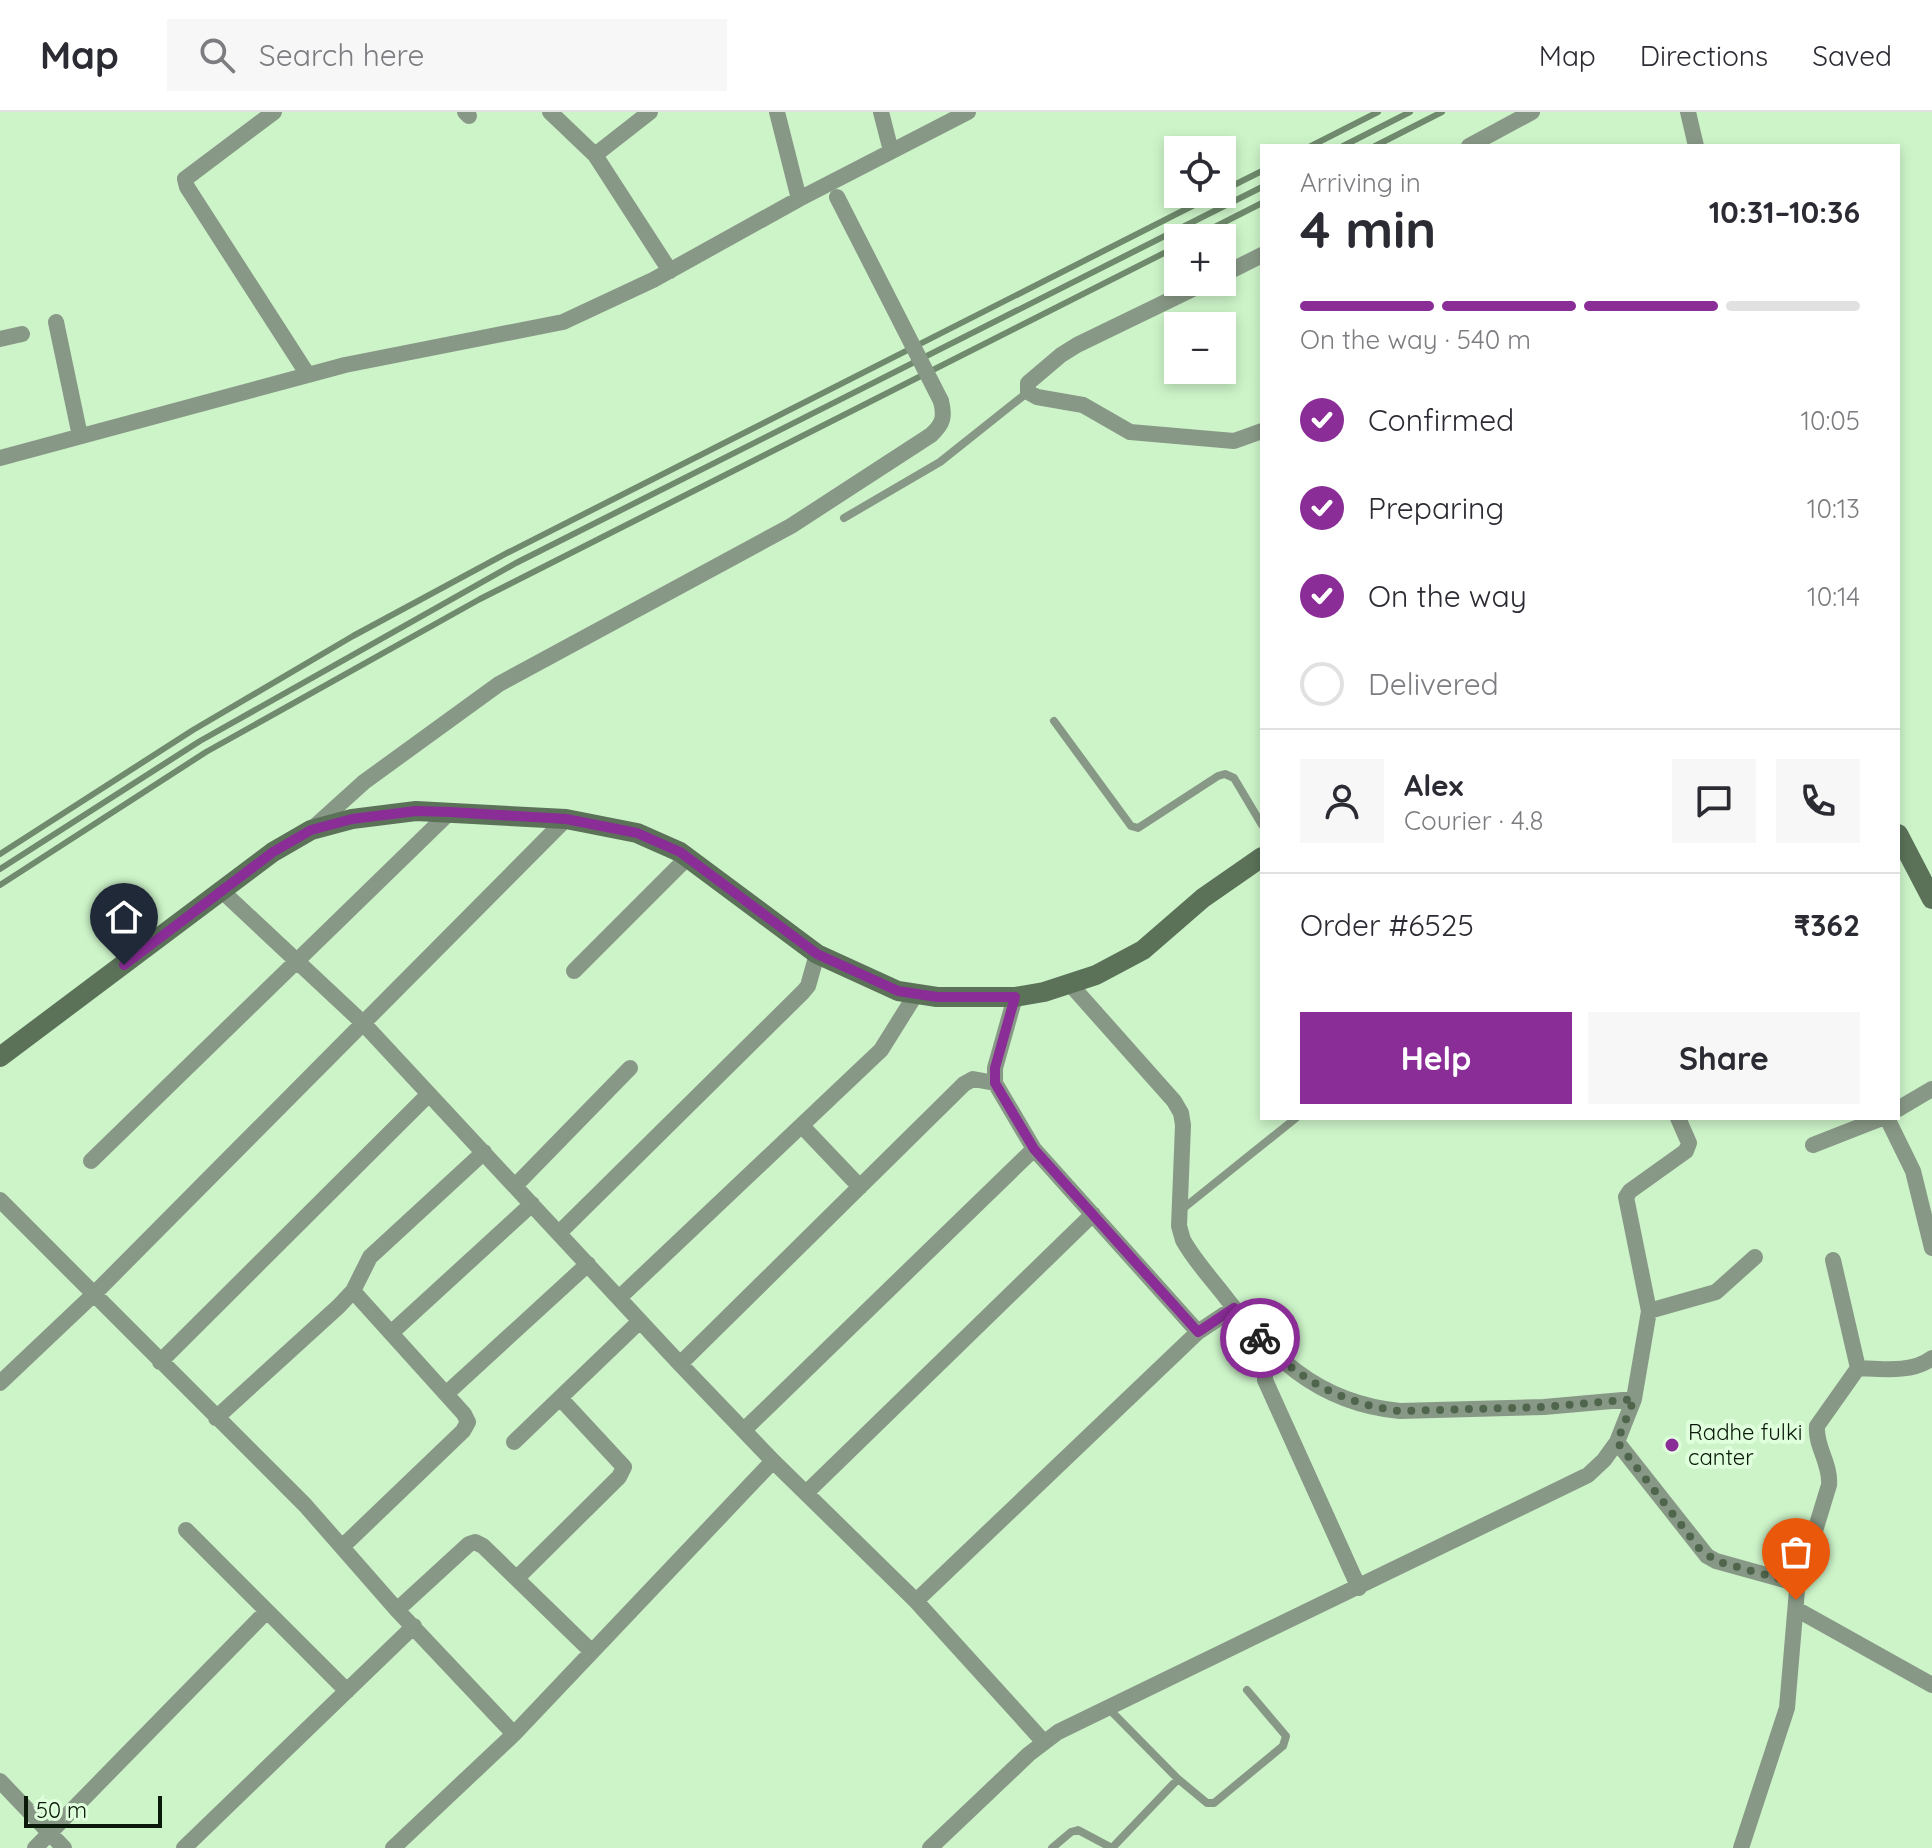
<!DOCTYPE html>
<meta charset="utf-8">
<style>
body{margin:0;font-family:Quicksand,sans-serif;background:#f7f7f7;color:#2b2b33;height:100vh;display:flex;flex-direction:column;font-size:30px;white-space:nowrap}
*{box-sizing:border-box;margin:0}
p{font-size:26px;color:#7c7c81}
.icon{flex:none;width:44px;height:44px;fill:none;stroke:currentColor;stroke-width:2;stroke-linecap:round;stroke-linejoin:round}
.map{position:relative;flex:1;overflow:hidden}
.panel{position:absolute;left:1260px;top:32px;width:640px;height:976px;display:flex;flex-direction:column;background:#fff;border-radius:0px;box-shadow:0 4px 12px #0003}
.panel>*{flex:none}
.tools{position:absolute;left:1164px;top:24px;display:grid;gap:16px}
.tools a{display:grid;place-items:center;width:72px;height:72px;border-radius:0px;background:#fff;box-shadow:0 4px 12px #0003;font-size:40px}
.scale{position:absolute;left:24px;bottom:20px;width:138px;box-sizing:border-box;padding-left:8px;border:4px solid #0b190a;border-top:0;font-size:22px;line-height:28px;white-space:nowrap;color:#0b190a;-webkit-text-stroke:6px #e0ffdd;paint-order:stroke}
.pin{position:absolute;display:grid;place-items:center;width:68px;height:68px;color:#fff;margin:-82px -34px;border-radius:50% 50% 50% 0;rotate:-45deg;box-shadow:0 0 8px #0007}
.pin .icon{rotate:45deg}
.courier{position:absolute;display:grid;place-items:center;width:80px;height:80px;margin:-40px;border:6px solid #8a2d97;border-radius:50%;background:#fff;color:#222;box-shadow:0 2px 10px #0007}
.head em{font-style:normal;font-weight:800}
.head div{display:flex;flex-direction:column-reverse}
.head{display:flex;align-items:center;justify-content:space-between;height:136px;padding:0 40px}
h1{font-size:52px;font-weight:800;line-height:60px}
.bar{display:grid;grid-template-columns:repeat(4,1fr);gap:12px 8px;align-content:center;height:96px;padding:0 40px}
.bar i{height:10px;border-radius:6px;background:#e1e1e2}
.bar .active{background:#8a2d97}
.bar p{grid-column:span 4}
.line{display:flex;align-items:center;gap:20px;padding:0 40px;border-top:2px solid #e1e1e2}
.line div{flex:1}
.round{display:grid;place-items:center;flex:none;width:84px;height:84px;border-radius:0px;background:#f7f7f7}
ol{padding:0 40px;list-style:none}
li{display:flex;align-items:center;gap:24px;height:88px}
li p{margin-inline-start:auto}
li .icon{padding:8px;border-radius:50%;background:#8a2d97;color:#fff;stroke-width:4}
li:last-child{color:#7c7c81}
li i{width:44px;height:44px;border:4px solid #e1e1e2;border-radius:50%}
.action{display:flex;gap:16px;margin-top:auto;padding:16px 40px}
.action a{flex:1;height:92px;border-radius:0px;background:#8a2d97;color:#fff;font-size:32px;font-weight:800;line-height:92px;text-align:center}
.action a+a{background:#f7f7f7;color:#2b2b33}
header{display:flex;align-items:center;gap:48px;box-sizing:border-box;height:112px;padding:0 40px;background:#fff;border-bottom:2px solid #e1e1e2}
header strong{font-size:38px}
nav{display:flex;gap:44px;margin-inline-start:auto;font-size:28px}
.search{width:560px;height:72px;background:#f7f7f7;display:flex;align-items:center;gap:20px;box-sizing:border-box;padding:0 28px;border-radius:0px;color:#7c7c81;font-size:30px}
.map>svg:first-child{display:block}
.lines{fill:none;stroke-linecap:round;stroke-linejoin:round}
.service{stroke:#889886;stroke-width:8}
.minor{stroke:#889886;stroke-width:16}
.secondary{stroke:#5b7259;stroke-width:20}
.rail{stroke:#6f8a6c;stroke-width:6}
.minor-bridge{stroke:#889886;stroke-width:16}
.done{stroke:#4f664d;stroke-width:8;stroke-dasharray:0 14.4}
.route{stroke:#8a2d97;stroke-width:10}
.poi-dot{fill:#8a2d97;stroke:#e0ffdd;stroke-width:3}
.labels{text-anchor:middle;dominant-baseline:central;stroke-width:8;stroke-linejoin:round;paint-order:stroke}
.poi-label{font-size:22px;fill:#0b190a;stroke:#e0ffdd;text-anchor:start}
</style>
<header>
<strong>Map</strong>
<div class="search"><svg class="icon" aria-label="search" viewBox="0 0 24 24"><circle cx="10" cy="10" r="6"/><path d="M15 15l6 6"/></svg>Search here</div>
<nav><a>Map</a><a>Directions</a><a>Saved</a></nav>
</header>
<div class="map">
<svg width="1932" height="1736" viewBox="0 0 1932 1736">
<rect width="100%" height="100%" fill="#cdf4c9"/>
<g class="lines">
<path class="service" d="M844 406 940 350 1028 280
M1054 609 1131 714 1138 716 1218 664 1225 662 1234 666 1262 713
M1180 1099 1296 1006
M1108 1596 1178 1667 1207 1691H1214L1283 1634 1286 1624 1247 1578
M1052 1736 1071 1720 1078 1718 1112 1736
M1112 1736 1178 1667"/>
<path class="minor" d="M274 0 185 67 187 75 308 263
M465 0 469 4
M550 0 595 43 670 159
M777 0 799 87
M881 0 891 39
M1688 0 1696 34
M1469 34 1532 0
M595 43 650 0
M1222 163 1262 143
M1207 170 1077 233 1061 243 1028 271V280L1037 285 1083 293 1130 320 1234 329 1262 319
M56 210 80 324
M0 227 22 222
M0 346 345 253 563 210 653 168 799 87 968 0
M312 717 364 670 499 572 791 414 931 323C943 312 945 305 941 289
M223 780 362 910 680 1252 773 1349 916 1489 1043 1629
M574 859 687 746
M1070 872 1174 989 1181 1001 1183 1013 1179 1114 1183 1128C1193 1146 1207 1162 1220 1178 1269 1242 1315 1291 1400 1299L1544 1295 1634 1287
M1015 885 995 956V971L1034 1037 1198 1220
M1898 997 1932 977
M1887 1006 1913 1059 1932 1136
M802 1014 860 1075
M1813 1033 1882 1006
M91 1049 450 700
M515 1074 630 956
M0 1088 305 1393 397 1498 514 1622
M559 1121 803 880 808 874 817 842
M1833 1148 1858 1256
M619 1186 881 938 916 882
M1649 1199 1716 1180 1755 1145
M391 1221 532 1092
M1275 1244 1265 1255V1268L1359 1476
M160 1250 429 982
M680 1252 964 972 973 967 995 971
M0 1271 94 1182 566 707
M446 1282 588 1152
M216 1306 339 1194 353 1179 370 1145 484 1040
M744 1318 1034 1037
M514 1330 640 1209
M1617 1330 1707 1444 1716 1449 1799 1472
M806 1381 1093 1102
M186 1418 347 1579
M342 1435 463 1319 468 1310 464 1302 353 1179
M517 1466 619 1365 624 1355 560 1286
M916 1489 1198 1220 1234 1196
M1796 1497 1932 1573
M397 1498 469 1432 475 1430 483 1434 592 1540
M0 1669 64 1736
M35 1736 267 1499
M184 1736 414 1514
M393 1736 514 1622 773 1349
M930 1736 1029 1642 1058 1620 1588 1363 1604 1348 1617 1330 1634 1287 1649 1199 1626 1085 1630 1079 1686 1039 1689 1031 1678 1006
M1741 1736 1787 1596 1797 1478 1829 1373C1831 1352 1815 1334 1817 1314L1858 1256C1882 1257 1913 1261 1932 1246"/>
<path class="secondary" d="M1898 722 1932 787
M0 945 273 740 311 718 352 707 416 699 566 707 637 721 680 740 817 842 898 879 937 885H1015L1044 880 1096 863 1143 838 1203 786 1262 745"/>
<path class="rail" d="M1311 34 1378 0
M1343 34 1410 0
M1375 34 1442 0
M1222 79 1262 59
M1193 126 1262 91
M0 742 193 618 353 524 509 440 1216 82
M0 757 200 629 516 451 1262 75
M0 773 206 640 480 487 1178 134"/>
<path class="minor-bridge" d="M837 85 941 289"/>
</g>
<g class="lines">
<path class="done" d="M1260 1226C1296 1267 1346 1293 1400 1299L1544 1295 1634 1287 1617 1330 1699 1436 1716 1449 1799 1472 1796 1488"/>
<path class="route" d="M124 853 273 740 311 718 352 707 416 699 450 700 566 707 637 721 680 740 817 842 898 879 937 885H1015L995 956V971L1034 1037 1198 1220 1234 1196 1260 1226"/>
</g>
<circle class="poi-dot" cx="1672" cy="1333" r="8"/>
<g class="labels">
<g class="poi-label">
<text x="1688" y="1320">Radhe fulki<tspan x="1688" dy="25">canter</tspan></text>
</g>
</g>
</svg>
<div class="tools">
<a><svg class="icon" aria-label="locate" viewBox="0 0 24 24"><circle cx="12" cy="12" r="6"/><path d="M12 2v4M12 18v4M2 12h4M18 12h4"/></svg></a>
<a>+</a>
<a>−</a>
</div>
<div class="scale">50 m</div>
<div class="pin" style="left:1796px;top:1488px;background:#ea580c"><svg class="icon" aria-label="bag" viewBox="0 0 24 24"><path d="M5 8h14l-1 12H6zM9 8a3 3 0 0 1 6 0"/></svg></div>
<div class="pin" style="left:124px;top:853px;background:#1f2937"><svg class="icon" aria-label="home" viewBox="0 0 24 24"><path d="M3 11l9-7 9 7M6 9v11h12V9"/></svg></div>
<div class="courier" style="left:1260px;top:1226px"><svg class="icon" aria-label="bike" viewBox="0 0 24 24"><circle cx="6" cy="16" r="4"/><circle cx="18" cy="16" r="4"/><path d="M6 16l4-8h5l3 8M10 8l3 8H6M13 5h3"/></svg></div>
<section class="panel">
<div class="head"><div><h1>4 min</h1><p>Arriving in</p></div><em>10:31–10:36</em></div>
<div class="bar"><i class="active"></i><i class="active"></i><i class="active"></i><i></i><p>On the way · 540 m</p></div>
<ol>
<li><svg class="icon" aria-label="check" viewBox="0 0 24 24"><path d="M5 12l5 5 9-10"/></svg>Confirmed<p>10:05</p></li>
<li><svg class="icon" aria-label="check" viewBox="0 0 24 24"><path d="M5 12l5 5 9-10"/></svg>Preparing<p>10:13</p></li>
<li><svg class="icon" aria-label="check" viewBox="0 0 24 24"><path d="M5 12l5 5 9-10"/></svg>On the way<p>10:14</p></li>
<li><i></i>Delivered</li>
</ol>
<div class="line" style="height:144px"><a class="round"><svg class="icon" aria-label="person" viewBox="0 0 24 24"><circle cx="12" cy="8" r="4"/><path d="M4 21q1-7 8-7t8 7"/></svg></a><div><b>Alex</b><p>Courier · 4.8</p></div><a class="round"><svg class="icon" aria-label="chat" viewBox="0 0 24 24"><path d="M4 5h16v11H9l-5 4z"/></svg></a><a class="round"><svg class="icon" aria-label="phone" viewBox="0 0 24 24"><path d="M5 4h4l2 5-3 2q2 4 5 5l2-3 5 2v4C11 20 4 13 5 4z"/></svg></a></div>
<div class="line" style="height:104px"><div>Order #6525</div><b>₹362</b></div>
<div class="action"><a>Help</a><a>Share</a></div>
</section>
</div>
